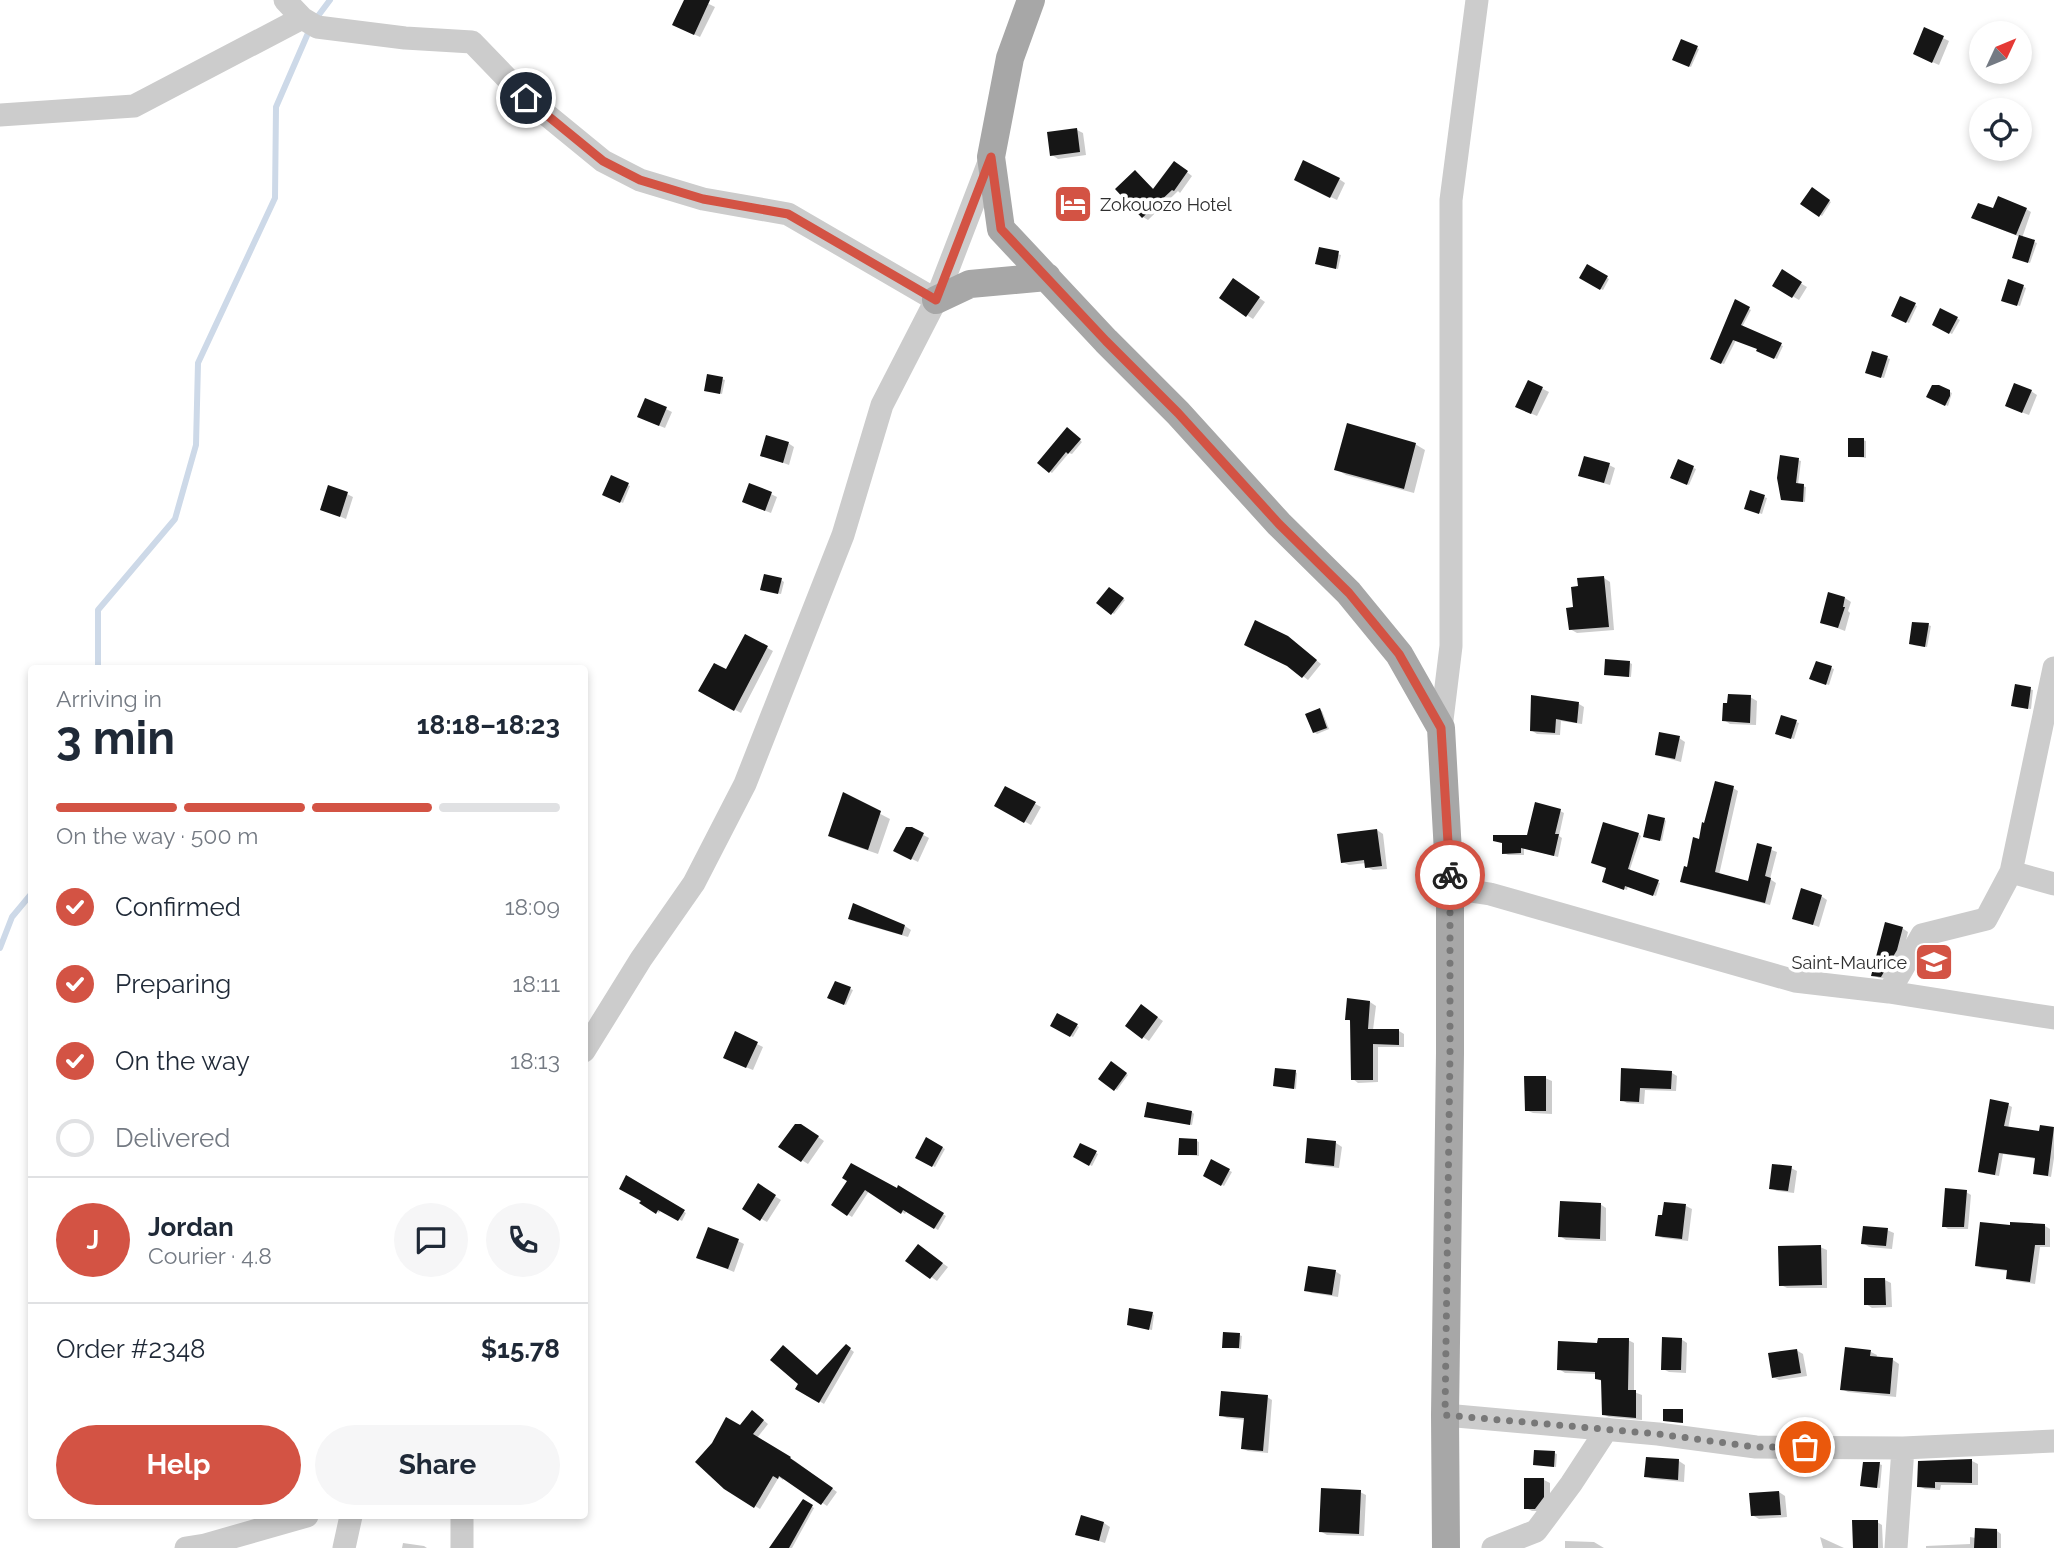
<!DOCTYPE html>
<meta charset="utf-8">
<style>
body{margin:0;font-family:Raleway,sans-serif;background:#f6f6f7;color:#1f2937;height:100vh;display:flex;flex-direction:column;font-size:26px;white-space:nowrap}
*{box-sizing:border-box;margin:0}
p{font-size:23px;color:#747a83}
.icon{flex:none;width:38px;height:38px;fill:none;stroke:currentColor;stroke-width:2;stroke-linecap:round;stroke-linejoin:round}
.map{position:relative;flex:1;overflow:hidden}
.sheet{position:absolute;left:28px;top:665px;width:560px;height:854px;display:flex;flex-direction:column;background:#fff;border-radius:7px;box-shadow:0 4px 10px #0003}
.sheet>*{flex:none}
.needle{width:46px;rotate:46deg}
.tools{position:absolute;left:1969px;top:21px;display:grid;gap:14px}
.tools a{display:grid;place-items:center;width:63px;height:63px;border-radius:50%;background:#fff;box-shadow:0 4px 10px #0003;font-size:35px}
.pin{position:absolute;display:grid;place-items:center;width:60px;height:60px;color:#fff;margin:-30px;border:4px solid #fff;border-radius:50%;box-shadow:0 2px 7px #0007}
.courier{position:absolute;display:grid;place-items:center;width:70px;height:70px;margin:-35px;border:5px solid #d35344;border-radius:50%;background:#fff;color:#222;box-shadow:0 2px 9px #0007}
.head em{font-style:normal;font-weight:700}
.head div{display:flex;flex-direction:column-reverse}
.head{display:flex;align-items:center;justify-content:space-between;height:119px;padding:0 28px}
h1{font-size:46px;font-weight:700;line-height:52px}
.bar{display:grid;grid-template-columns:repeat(4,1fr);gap:10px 7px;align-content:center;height:84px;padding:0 28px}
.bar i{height:9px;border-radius:5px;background:#e0e1e3}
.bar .current{background:#d35344}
.bar p{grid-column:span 4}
.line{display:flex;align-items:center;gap:18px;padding:0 28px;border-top:2px solid #e0e1e3}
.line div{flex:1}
.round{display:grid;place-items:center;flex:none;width:74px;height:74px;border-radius:37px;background:#f6f6f7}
ol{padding:0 28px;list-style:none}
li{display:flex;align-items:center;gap:21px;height:77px}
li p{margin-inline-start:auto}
li .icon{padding:7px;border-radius:50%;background:#d35344;color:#fff;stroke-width:4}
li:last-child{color:#747a83}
li i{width:38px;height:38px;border:4px solid #e0e1e3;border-radius:50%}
.action{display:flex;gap:14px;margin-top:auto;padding:14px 28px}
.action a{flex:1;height:80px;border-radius:42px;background:#d35344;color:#fff;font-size:28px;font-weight:700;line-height:80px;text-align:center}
.action a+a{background:#f6f6f7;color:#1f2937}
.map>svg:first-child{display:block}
.shadow{fill:#0003}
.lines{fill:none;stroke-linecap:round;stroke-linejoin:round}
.stream{stroke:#cdd9e8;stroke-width:6}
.building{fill:#161616}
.minor{stroke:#ccc;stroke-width:23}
.major{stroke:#a7a7a7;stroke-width:28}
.done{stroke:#787878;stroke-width:7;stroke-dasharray:0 12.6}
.route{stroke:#d35344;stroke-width:9}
.labels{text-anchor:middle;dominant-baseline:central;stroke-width:7;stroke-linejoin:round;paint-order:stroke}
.poi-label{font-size:18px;fill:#2f2f2f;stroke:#fff;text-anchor:start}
</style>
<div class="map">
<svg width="2054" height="1548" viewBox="0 0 2054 1548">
<rect width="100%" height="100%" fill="#fff"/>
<path class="shadow" d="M686 0H701L715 7 700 37 680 28Z
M1943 38 1949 41 1939 65 1921 57Z
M1682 41 1699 49 1691 67 1674 59Z
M1077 130 1083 133 1086 155 1058 159 1052 155Z
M1179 166 1192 176 1180 193 1178 191 1148 220 1143 217 1135 172 1155 190Z
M1339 179 1345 183 1337 200 1302 183Z
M1812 190 1831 202 1822 216 1803 204Z
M2026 209 2031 212 2022 238 2037 243 2030 263 2016 258 2020 237 1978 220 1994 210Z
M1320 249 1341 255 1338 269 1319 265Z
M1587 266 1609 279 1603 290 1581 278Z
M1782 272 1807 287 1799 300 1774 285Z
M2010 281 2026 288 2020 306 2006 301Z
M1239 284 1265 302 1253 319 1221 298Z
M1901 299 1917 306 1909 323 1894 315Z
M1736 302 1751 310 1742 327 1783 346 1777 359 1759 349 1736 340 1724 364 1712 359Z
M1941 310 1960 320 1952 334 1934 324Z
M1873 353 1890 359 1884 378 1869 373Z
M722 379 725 380 722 394 708 391Z
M1529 382 1549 392 1537 416 1523 410Z
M1938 386 1952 393 1948 406 1929 396Z
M2031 391 2037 395 2029 415 2013 409Z
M666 409 672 412 665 428 645 420Z
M1070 431 1082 442 1072 454 1069 453 1052 473 1039 463Z
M1863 440 1866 441V458L1850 456Z
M788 443 794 447 789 465 762 455Z
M1415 444 1425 450 1414 493 1346 475 1336 469Z
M1798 460 1801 461 1798 485 1806 487 1805 502 1782 499Z
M1679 462 1696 469 1689 485 1672 477Z
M1609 465 1615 468 1610 485 1586 478Z
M612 477 630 486 623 503 604 494Z
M347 494 353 497 346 519 322 509Z
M771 494 777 497 771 513 750 505Z
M1764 497 1767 498 1762 514 1749 509Z
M1604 578 1610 582 1614 630 1577 633 1570 629 1575 609Z
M781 580 784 582 781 594 764 590Z
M1110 589 1125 600 1114 614 1099 603Z
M1845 598 1851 602 1848 611 1850 613 1845 631 1822 622Z
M1928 625 1931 626 1927 647 1913 645Z
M745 636 773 651 741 713 700 691 727 672Z
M1293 641 1321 664 1308 680 1290 666Z
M1630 663 1632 664 1631 677 1609 675Z
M1817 663 1834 669 1829 685 1814 680Z
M2016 686 2033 690 2031 709 2016 707Z
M1750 697 1757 701 1756 725 1730 724 1724 720Z
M1579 704 1584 707 1582 724 1561 721 1560 735 1537 734 1531 730Z
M1320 710 1322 711 1329 729 1317 734 1314 732Z
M1796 722 1799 723 1794 739 1780 734Z
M1679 738 1685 742 1681 762 1663 757 1657 754Z
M1006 788 1041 807 1031 825 997 806Z
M1733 788 1738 791 1719 875 1749 884 1758 845 1777 852 1770 879 1776 883 1770 905 1687 884 1682 881 1700 841Z
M844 795 890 819 878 854 840 841 830 835Z
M1560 811 1564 813 1559 836 1562 838 1558 857 1524 848V855H1508L1504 853V843L1499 842 1528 837Z
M1664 819 1666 821 1662 841 1647 838Z
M912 829 929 838 918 862 902 854Z
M1377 830 1383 834 1387 869 1373 870 1367 867 1366 863 1349 865 1342 862Z
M1638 834 1641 836 1629 872 1660 883 1656 896 1628 886 1627 890 1607 882 1608 868Z
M1821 896 1827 900 1819 927 1794 918Z
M850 918 905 926 911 930 908 937 856 922Z
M1902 928 1908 932 1903 954 1888 979 1879 978 1873 975Z
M836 983 853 990 846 1005 829 998Z
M1348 1000 1370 1002 1376 1006 1373 1030 1399 1031 1404 1034V1047H1378V1082L1358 1083 1353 1079 1352 1022 1347 1019Z
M1147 1010 1163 1021 1149 1041 1143 1037Z
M1058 1015 1079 1027 1073 1037 1052 1026Z
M757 1044 763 1047 753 1070 731 1061Z
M1112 1063 1128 1075 1117 1090 1100 1078Z
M1623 1070 1672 1073 1677 1076 1676 1091 1645 1090 1644 1104 1627 1103 1622 1100Z
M1295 1072 1297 1073 1296 1089 1275 1085Z
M1545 1078 1552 1081V1114L1533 1113 1526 1110Z
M2008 1105 2012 1107 2008 1129 2041 1133V1127L2054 1129V1158L2051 1177 2035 1173 2037 1159 2003 1154 1999 1176 1983 1173Z
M1192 1112 1194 1114 1192 1125 1148 1117Z
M807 1129 824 1141 808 1164 781 1147Z
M927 1140 945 1149 935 1167 918 1157Z
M1197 1141 1199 1142V1156L1180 1154Z
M1336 1143 1342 1147 1339 1168 1313 1165 1307 1162Z
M1081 1145 1098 1154 1092 1166 1075 1157Z
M1212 1162 1232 1172 1224 1186 1205 1175Z
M1791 1168 1797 1171 1794 1193 1777 1191 1771 1188Z
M627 1178 686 1213 682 1221 661 1210 659 1213 641 1202 643 1200Z
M849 1180 897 1190 899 1188 946 1216 938 1230 907 1210 905 1214 869 1191 852 1217 833 1205Z
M759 1186 781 1200 767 1222 744 1209Z
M1966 1192 1971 1195 1968 1229H1948L1944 1226Z
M1600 1204 1606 1208V1241L1566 1240 1560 1236Z
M1686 1206 1692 1209 1688 1241 1663 1238 1657 1235Z
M2045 1226 2050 1229V1247H2040L2035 1284 2013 1281 2008 1278 2009 1271 1982 1268 1977 1265 2012 1227Z
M1887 1230 1894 1233 1892 1249 1869 1247 1863 1243Z
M738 1241 744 1244 734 1272 705 1260Z
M1820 1247 1827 1250V1288H1787L1781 1285Z
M924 1250 948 1267 937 1281 908 1260Z
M1335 1271 1341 1275 1338 1297 1312 1293 1306 1290Z
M1885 1280 1891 1283 1892 1307 1872 1308 1866 1304Z
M1152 1314 1154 1315 1152 1330 1131 1326Z
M1239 1335 1242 1336 1241 1349 1224 1347Z
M1681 1339 1687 1343 1686 1373 1669 1372 1663 1369Z
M1628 1340 1634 1343V1392L1642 1395V1420L1609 1417 1603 1414V1382L1596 1378 1597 1374 1565 1373 1559 1369 1599 1345Z
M846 1346 854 1352 824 1404 798 1388 818 1377Z
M1796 1350 1803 1354 1807 1376 1779 1380 1773 1377Z
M1871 1352 1877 1355 1876 1359 1893 1360 1899 1364 1896 1397 1848 1392 1842 1389Z
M1267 1397 1272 1400 1268 1453 1248 1451 1242 1448 1246 1420 1227 1418 1221 1415Z
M757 1415 768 1424 757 1438 795 1461 837 1492 827 1506 785 1477 783 1480 779 1477 760 1509 725 1488 741 1427Z
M1554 1453 1557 1454 1556 1467 1535 1464Z
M1679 1461 1685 1465 1684 1482 1652 1479 1646 1476Z
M1972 1461 1978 1464V1485H1941L1940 1490 1925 1489 1919 1486Z
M1879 1464 1882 1465 1880 1488 1865 1486Z
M1544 1480 1550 1483V1500L1542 1511H1532L1526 1508Z
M1360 1492 1366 1495 1364 1536 1327 1535 1320 1531Z
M1779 1492 1785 1496 1787 1517 1759 1519 1752 1515Z
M804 1501 814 1508 792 1548H771Z
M1877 1522 1882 1525 1883 1548H1854Z
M1104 1523 1110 1527 1105 1543 1077 1534Z
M1997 1531 2001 1534V1548H1920H1926V1546L1970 1544V1537L1976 1538Z
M1820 1537 1844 1548H1823Z
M1565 1541 1594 1542 1604 1548H1565Z
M403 1543 424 1546 427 1548H402Z"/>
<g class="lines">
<path class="stream" d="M98 668V610L175 519 196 445 198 363 275 198 276 107 312 24 330 0
M0 948 12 917 32 893"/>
</g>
<path class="building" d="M684 0H710L694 35 672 25Z
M1924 27 1944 36 1932 63 1913 54Z
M1681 39 1698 46 1689 67 1672 60Z
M1077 128 1080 152 1050 156 1047 132Z
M1303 160 1340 178 1330 198 1294 180Z
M1174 161 1188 171 1174 191 1172 190 1142 218 1115 189 1135 170 1153 189Z
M1812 187 1830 200 1819 217 1800 204Z
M1998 196 2027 208 2016 235 1971 218 1978 203 1993 208Z
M2019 235 2035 240 2028 263 2012 258Z
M1319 247 1339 251 1336 269 1315 264Z
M1587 264 1608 276 1600 290 1579 278Z
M1782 269 1802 282 1792 298 1772 286Z
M1233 278 1260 297 1246 317 1219 298Z
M2008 279 2024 285 2017 306 2001 301Z
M1900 296 1916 303 1906 323 1891 316Z
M1735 299 1750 307 1741 325 1782 343 1774 359 1756 351 1757 349 1733 340 1721 364 1710 359Z
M1940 308 1958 317 1949 334 1932 325Z
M1872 351 1888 356 1881 378 1865 373Z
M707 374 723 377 720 394 704 391Z
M1528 380 1543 387 1531 414 1515 407Z
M2014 383 2032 390 2022 413 2005 406Z
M1932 385H1939L1950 390V396L1945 406 1926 397Z
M645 398 667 407 659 426 637 417Z
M1347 423 1416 443 1404 489 1334 470Z
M1067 427 1081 439 1068 454 1066 452 1049 473 1037 463Z
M766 435 789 442 783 463 760 456Z
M1848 438H1864V457H1848Z
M1780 455 1799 458 1796 483 1804 484 1803 502 1781 500 1777 478Z
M1584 456 1610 463 1604 483 1578 476Z
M1678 459 1694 466 1687 485 1670 478Z
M611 475 629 483 620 503 602 495Z
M749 483 772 492 765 511 742 502Z
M328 485 348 492 340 517 320 510Z
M1750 490 1765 495 1759 514 1744 509Z
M764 574 782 578 778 594 760 590Z
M1604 576 1609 627 1569 630 1566 608 1573 607 1571 587 1578 586 1577 578Z
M1109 587 1124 598 1111 615 1096 603Z
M1828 592 1845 597 1843 607H1845L1838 628 1820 623Z
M1255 620 1288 636 1317 660 1302 678 1287 666 1244 645Z
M1912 622 1929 623 1925 647 1909 644Z
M745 634 768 646 734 711 698 691 714 663 726 669Z
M1605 659 1630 661 1629 677 1604 675Z
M1816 661 1832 666 1826 685 1809 679Z
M2015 684 2031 687 2028 709 2011 706Z
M1728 694 1751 695 1750 723 1722 721 1723 703H1727Z
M1531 695 1579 702 1577 723 1556 719 1555 733 1530 731Z
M1320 708 1327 728 1313 733 1305 714Z
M1781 715 1797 720 1791 739 1775 734Z
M1659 732 1680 736 1675 759 1655 755Z
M1715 781 1734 786 1715 872 1748 881 1757 843 1772 847 1765 876 1771 878 1765 903 1680 882 1684 866 1687 867 1693 837 1699 839 1702 822 1704 823Z
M1005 786 1036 802 1024 823 994 806Z
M843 792 881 811 868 850 828 836Z
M1535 802 1561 809 1555 834H1559L1554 856 1521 848V853L1502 854V843L1493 841V835H1527Z
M1648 814 1665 818 1660 841 1643 837Z
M1603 822 1639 833 1628 869 1659 880 1653 896 1625 886 1624 890 1602 882 1606 868 1591 863Z
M906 827H912L924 833 911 860 893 851Z
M1377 829 1382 866 1365 868 1364 860 1341 863 1337 834Z
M1801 888 1822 895 1813 925 1792 919Z
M853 903 905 925 902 935 848 919Z
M1885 922 1903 927 1897 950 1881 977 1871 976Z
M835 981 851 987 844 1005 827 998Z
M1347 998 1370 1001 1368 1029H1399V1045L1373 1044V1080H1351L1350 1020H1345Z
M1141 1004 1158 1017 1142 1039 1125 1026Z
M1057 1013 1078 1024 1070 1037 1050 1026Z
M735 1031 758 1042 746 1068 723 1058Z
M1111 1061 1127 1073 1114 1091 1098 1079Z
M1275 1068 1296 1070 1294 1089 1273 1086Z
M1621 1068 1672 1071 1671 1089 1640 1088 1639 1102 1620 1101Z
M1524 1076H1546V1111H1525Z
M1990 1099 2009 1103 2004 1126 2039 1131 2040 1125 2054 1127 2048 1176 2033 1174 2035 1158 1999 1153 1995 1175 1978 1172Z
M1147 1102 1192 1111 1190 1125 1144 1117Z
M795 1124H801L819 1136 801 1162 778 1147Z
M926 1137 943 1147 932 1167 915 1158Z
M1179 1138 1197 1139V1155H1178Z
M1307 1138 1336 1141 1334 1166 1305 1163Z
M1080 1143 1097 1151 1089 1166 1073 1157Z
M1211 1159 1230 1169 1221 1186 1203 1176Z
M851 1163 897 1188 898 1185 944 1213 934 1229 903 1210 901 1214 865 1190 847 1216 831 1205 847 1181 842 1178Z
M1772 1164 1792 1166 1788 1191 1769 1189Z
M626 1175 685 1210 678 1221 658 1210 656 1214 639 1203 641 1201 619 1189Z
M758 1183 776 1195 760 1221 742 1209Z
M1945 1188 1967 1190 1964 1227H1942Z
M1560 1201 1601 1203 1600 1239 1558 1237Z
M1664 1202 1686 1204 1682 1239 1655 1236 1658 1215H1662Z
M1980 1222 2010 1225V1222L2045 1224V1245H2035L2030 1282 2006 1279 2007 1270 1975 1266Z
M1863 1226 1888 1228 1886 1246 1861 1244Z
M708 1227 739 1239 728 1269 696 1258Z
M918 1244 943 1263 930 1279 905 1261Z
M1821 1245 1822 1285 1779 1286 1778 1246Z
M1308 1266 1336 1270 1332 1295 1304 1291Z
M1864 1278H1885L1886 1305H1864Z
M1129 1308 1153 1312 1149 1330 1127 1325Z
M1223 1332 1240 1333 1239 1348H1222Z
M1662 1337 1682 1338 1681 1370H1661Z
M1598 1338H1629L1628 1390H1636V1418L1602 1415 1601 1380 1595 1379V1372L1557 1370 1558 1341 1597 1343Z
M846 1344 851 1348 819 1403 795 1389 798 1384 770 1360 783 1345 817 1375Z
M1845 1347 1871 1350 1870 1356 1893 1358 1890 1394 1840 1390Z
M1797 1349 1801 1373 1772 1378 1768 1353Z
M1221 1391 1268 1395 1263 1451 1241 1449 1244 1418 1219 1416Z
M1663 1409H1683V1423L1663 1421Z
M752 1410 764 1420 753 1434 791 1457 790 1458 833 1488 821 1505 779 1476 778 1479 773 1476 754 1508 724 1489 695 1462 712 1443 726 1417 740 1425Z
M1534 1450 1555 1451 1554 1467 1533 1465Z
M1646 1457 1679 1459 1678 1480 1644 1477Z
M1972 1459V1483L1935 1482V1488L1917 1487 1918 1461Z
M1863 1462H1880L1877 1488 1860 1486Z
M1524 1478H1544V1497L1535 1509H1524Z
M1321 1488 1361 1490 1359 1534 1319 1532Z
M1779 1491 1781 1515 1751 1516 1749 1493Z
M803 1499 813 1505 789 1548H769Z
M1081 1515 1104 1522 1099 1541 1075 1535Z
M1852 1520H1878V1548H1853Z
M1975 1528 1997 1529V1548H1974Z"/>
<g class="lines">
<path class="minor" d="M285 0 302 18 317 27 405 38 472 42 526 98 603 161 640 180 703 199 788 214 936 300
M0 115 134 106 302 18
M2054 668 2011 872 2054 884
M1441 728 1451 646V200L1477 0
M1450 888 1490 894 1795 981 1889 992 2054 1018
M1889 992 1922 935 1986 919 2011 872
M584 1051 641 959 694 883 745 784 843 535 882 405 936 300 991 157
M1445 1415 1658 1434 1756 1447 1903 1448 2054 1441
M462 1516V1548
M186 1548 205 1545 307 1516
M344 1548 351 1516
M1493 1548 1536 1531 1571 1484 1607 1429
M1896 1548 1903 1448"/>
<path class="major" d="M1031 0 1010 58 991 157 1001 229 1106 341 1178 413 1279 524 1349 593 1399 654 1441 728 1450 888V1053L1445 1415 1446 1548
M936 300 970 284 1047 277"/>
</g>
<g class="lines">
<path class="done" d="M1450 875V1053L1445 1415 1658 1434 1756 1447H1805"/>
<path class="route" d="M526 98 603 161 640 180 703 199 788 214 936 300 991 157 1001 229 1106 341 1178 413 1279 524 1349 593 1399 654 1441 728 1450 875"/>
</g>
<defs>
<g id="hotel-square" transform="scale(2.0125)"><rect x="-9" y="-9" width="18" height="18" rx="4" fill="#d35344" stroke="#fff"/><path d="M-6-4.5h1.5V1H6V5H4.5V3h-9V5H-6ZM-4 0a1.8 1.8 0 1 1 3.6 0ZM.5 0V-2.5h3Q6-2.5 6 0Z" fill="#fff"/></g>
<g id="school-square" transform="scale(2.0125)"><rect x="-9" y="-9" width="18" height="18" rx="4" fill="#d35344" stroke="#fff"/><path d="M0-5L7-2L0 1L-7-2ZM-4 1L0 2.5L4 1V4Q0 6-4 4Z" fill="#fff"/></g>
</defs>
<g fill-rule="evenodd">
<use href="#hotel-square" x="1073" y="204"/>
<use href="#school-square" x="1934" y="962"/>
</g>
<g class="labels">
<g class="poi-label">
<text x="1100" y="204">Zokouozo Hotel</text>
<text x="1907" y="962" text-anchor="end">Saint-Maurice</text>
</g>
</g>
</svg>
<div class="tools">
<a><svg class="needle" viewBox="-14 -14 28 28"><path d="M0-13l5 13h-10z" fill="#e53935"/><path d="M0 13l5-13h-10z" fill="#747a83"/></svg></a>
<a><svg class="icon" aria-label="locate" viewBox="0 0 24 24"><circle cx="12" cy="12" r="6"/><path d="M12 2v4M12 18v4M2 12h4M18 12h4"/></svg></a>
</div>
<div class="pin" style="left:1805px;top:1447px;background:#ea580c"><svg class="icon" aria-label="bag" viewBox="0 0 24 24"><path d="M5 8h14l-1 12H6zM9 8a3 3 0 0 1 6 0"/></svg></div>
<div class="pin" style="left:526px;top:98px;background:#1f2937"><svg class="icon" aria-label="home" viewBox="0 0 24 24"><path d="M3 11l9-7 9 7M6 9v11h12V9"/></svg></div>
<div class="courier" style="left:1450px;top:875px"><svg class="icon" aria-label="bike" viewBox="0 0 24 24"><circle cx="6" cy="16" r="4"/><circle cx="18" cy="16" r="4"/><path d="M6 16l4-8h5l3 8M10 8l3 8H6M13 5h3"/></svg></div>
<section class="sheet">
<div class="head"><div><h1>3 min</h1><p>Arriving in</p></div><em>18:18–18:23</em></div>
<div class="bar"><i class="current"></i><i class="current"></i><i class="current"></i><i></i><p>On the way · 500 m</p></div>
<ol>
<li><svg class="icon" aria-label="check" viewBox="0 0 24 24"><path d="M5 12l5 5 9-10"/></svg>Confirmed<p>18:09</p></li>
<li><svg class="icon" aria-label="check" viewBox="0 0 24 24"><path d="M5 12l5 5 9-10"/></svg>Preparing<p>18:11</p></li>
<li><svg class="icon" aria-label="check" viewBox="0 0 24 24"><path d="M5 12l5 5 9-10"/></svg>On the way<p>18:13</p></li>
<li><i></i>Delivered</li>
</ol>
<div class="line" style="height:126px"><b class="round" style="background:#d35344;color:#fff">J</b><div><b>Jordan</b><p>Courier · 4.8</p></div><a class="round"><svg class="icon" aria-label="chat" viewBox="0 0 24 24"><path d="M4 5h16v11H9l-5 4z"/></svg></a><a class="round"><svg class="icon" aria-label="phone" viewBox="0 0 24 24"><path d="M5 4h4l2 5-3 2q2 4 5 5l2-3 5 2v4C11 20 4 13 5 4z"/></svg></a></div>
<div class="line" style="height:91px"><div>Order #2348</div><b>$15.78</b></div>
<div class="action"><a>Help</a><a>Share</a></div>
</section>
</div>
